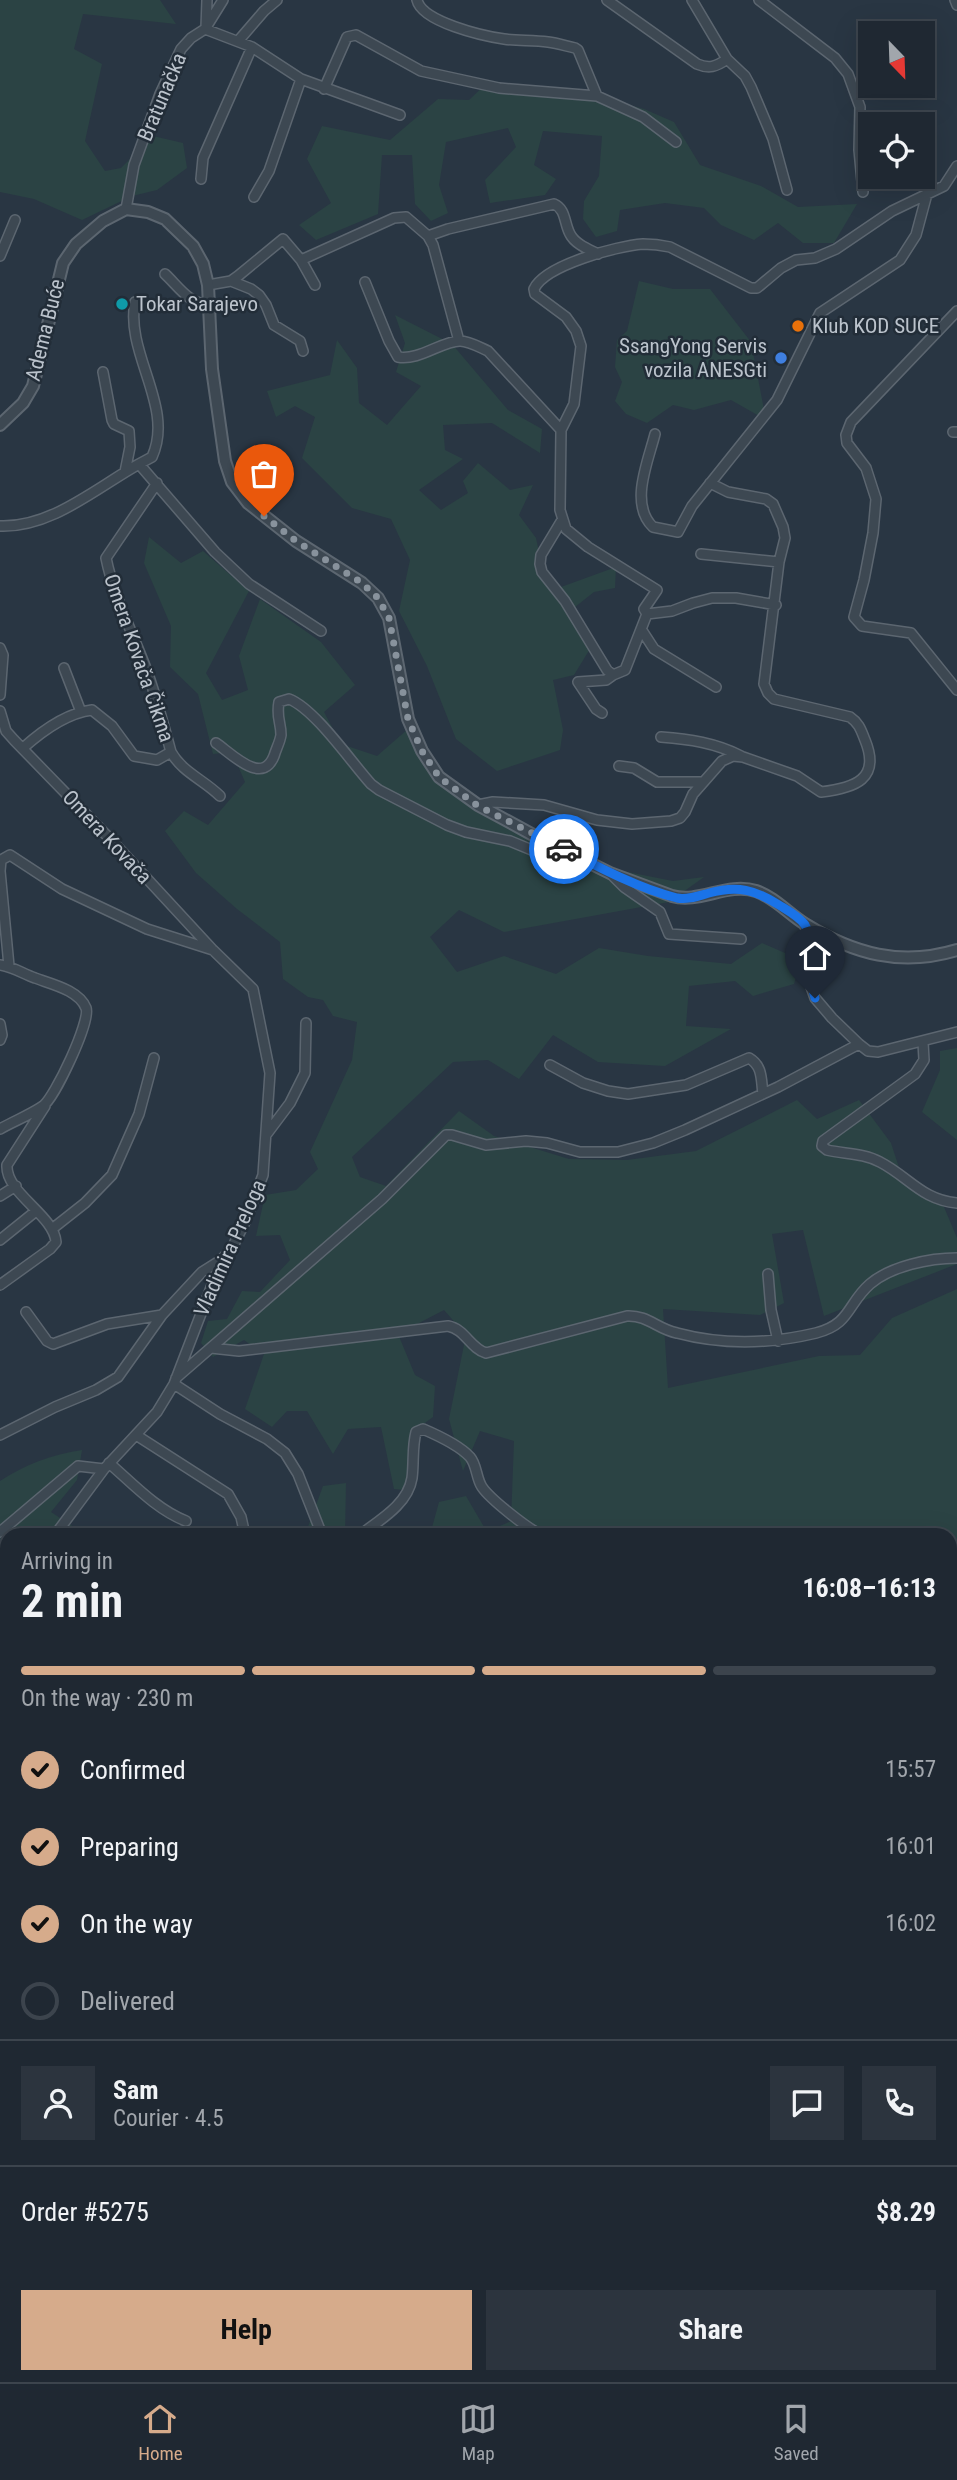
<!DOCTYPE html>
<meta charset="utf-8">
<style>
body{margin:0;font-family:"Roboto Condensed",sans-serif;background:#2c343e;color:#f1f3f6;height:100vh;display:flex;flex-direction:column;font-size:26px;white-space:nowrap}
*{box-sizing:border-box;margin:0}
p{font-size:23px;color:#a1a6ac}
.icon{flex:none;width:38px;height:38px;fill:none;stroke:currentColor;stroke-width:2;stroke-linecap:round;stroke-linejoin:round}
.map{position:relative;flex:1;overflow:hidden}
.sheet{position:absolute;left:0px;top:1528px;width:957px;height:856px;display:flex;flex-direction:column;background:#1f2832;border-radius:21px 21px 0 0;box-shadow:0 7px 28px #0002,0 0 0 2px #3c444d}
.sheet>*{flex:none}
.needle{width:46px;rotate:157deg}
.fabs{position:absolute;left:858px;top:21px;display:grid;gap:14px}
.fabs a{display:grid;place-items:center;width:77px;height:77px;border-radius:0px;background:#1f2832;box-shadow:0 7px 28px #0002,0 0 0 2px #3c444d;font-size:35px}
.pin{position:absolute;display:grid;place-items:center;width:60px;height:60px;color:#fff;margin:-72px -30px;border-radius:50% 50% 50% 0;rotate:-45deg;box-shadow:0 0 7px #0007}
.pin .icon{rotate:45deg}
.courier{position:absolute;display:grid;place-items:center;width:70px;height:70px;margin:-35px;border:5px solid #1a73e8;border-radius:50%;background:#fff;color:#222;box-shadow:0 2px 9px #0007}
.head em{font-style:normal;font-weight:700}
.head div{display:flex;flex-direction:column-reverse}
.head{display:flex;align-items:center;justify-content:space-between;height:119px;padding:0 21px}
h1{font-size:46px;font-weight:700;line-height:52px}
.bar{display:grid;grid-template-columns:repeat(4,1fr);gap:10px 7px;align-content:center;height:84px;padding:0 21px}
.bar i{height:9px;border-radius:5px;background:#3c444d}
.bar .current{background:#d6ab8b}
.bar p{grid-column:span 4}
.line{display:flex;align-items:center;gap:18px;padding:0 21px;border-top:2px solid #3c444d}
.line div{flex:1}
.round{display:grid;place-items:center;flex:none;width:74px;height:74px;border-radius:0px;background:#2c343e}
ol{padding:0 21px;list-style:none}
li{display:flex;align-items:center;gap:21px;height:77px}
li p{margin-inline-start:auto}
li .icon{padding:7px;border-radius:50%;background:#d6ab8b;color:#111;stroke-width:4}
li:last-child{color:#a1a6ac}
li i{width:38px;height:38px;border:4px solid #3c444d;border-radius:50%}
.primary-button{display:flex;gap:14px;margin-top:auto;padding:14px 21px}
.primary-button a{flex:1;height:80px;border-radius:0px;background:#d6ab8b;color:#111;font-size:28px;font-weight:700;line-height:80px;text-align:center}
.primary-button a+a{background:#2c343e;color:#f1f3f6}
.tab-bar{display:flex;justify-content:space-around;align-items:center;height:98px;border-top:2px solid #3c444d;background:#1f2832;font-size:19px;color:#a1a6ac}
.tab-bar a{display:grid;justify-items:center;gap:4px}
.tab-bar .current{color:#d6ab8b}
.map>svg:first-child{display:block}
.green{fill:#2b4344}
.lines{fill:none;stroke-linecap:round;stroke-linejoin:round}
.minor-casing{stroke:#5c6670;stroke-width:12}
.tertiary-casing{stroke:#5c6670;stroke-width:14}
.minor{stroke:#3d4852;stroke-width:9}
.tertiary{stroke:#3d4852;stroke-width:10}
.done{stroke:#88929c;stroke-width:7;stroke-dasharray:0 12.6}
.route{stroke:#1a73e8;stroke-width:9}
.culture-dot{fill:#0f9aa8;stroke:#222d38;stroke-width:2.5}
.food-dot{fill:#e8710a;stroke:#222d38;stroke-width:2.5}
.shop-dot{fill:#3f7fe0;stroke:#222d38;stroke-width:2.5}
.labels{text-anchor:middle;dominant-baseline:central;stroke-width:5;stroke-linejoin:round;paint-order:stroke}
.street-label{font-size:21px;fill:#bbc3cc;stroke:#222d38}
.poi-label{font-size:21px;fill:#bbc3cc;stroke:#222d38;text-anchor:start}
</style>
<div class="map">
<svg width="957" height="2382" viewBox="0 0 957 2382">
<rect width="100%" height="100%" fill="#293643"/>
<path class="green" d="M0 0H160L176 24 83 14 74 49 102 64 85 141 105 171 121 168 153 136 183 143 187 168 157 190 132 196 82 220 34 199 0 192Z
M488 82 593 95 644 109 674 122 700 165 761 186 798 207 857 204 834 243H803L778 223 754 240 721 225 704 208 665 203 620 210 617 231 596 237 583 219 584 201 599 176 602 136 543 131 534 165 556 179 545 195 490 203 485 180 516 147 508 128 446 142 439 185 448 213 431 221 415 204 412 155H382L378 214 316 240 299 225 331 203 307 159 322 126 390 140 438 99 469 100Z
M639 281 673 289H710L751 342 766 420 731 400 694 410 673 405 647 423 626 414 615 401 622 382 615 367 617 340 627 331Z
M395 315 452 344 508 410 542 429 540 453 492 423 443 425 445 450 463 459 419 490 441 510 468 493 463 481 478 463 510 490 533 485 519 515 536 538 543 571 561 587 616 567 615 588 594 592 570 611 593 644 574 675 553 680 563 730 560 750 497 771 456 739 427 666 399 611 410 560 391 519 352 508 302 458 315 417 295 406 276 417 267 391 330 375 337 340 357 368 359 403 387 425 421 386 396 372 405 343Z
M149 537 181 563 203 551 249 591 206 673 222 700 248 690 239 656 260 599 321 642 355 685 324 712 341 744 377 756 408 729 422 761 469 805 572 861 673 881 704 877 669 902 504 932 459 910 430 937 457 972 504 956 556 974 599 948 648 956 731 964 762 943 801 960 794 984 753 996 735 981 689 986 686 1026 731 1029 665 1066 598 1062 553 1035 519 1079 488 1060 453 1062 352 1157 360 1177 386 1186 459 1111 494 1136 569 1159 627 1160 696 1151 797 1100 817 1119 859 1100 891 1143 904 1183 944 1207 957 1238V1264L824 1316 803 1230 772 1234 784 1303 760 1315 663 1309 668 1388 819 1356 860 1355 892 1318 957 1289V2382H111L112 2376H950V1535H430L439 1502 466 1496 487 1532 511 1521 514 1441 480 1431 463 1471 449 1419 466 1335 444 1310 398 1334 415 1375 435 1386 433 1417 411 1433 405 1490 394 1489 381 1427 348 1429 333 1454 307 1411H287L272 1427 245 1409 264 1354 244 1340 213 1357 201 1343 208 1321 227 1319 242 1291 260 1292 290 1260 280 1235 256 1236 265 1195 296 1190 318 1169 310 1152 352 1060 357 1022 333 1016 323 1000 308 997 283 979 280 942 237 909 196 873 165 831 184 811 208 825 245 782 232 752 213 754 198 694 170 667 171 626 144 563Z
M957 1048V1140L922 1112 940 1070V1051Z
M82 1450 77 1480 51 1512 86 1535H7V1612L0 1606V1481C26 1464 51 1455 82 1450Z
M346 1483 345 1535H305L323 1486Z
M7 1625V1776L0 1768V1641L3 1640Z
M0 1789 7 1797V1868L0 1878Z
M7 1949V2195L0 2214V1957Z"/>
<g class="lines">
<g class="minor-casing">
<path id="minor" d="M417 0C422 22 483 36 504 39 518 41 533 40 548 42 557 43 566 46 575 48L578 50 597 96
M607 0 697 64C709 69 716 67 727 59
M692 0 727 59 745 76 751 87 773 139 787 190
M759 0 835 58 848 74 860 107 859 150 863 192
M955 0 957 5
M206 28 207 0
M205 29 223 0
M239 40 264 11 277 0
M324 89 347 37 356 35 421 71 499 88 597 96 643 117 676 142
M201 179 203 158 252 47
M254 197 269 171 301 79
M126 209 134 165 160 94 181 49 191 38 205 29 252 47 301 79 400 115
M428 236 448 229 554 204C566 209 564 223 570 234 575 244 588 249 598 254
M0 256 15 220
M301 260 394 218 406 217 428 236 433 245 459 341
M165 274C179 287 188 303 209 305
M231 281 251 289 259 295 266 305 274 325 300 341 303 351
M365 282 389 341 398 357C419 361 442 341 460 341 469 341 479 347 488 351L561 430 560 510 566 529 588 547 657 590 644 609 647 614 625 670 613 675 607 670 565 601 542 572 540 564 541 555 562 520
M208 285 231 281 238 276 283 239 301 260 315 285
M135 302C125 354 175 407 152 457L139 464
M957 311 851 422 846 435 847 443 866 468 876 499 873 533 864 580 854 617 862 626 911 633 957 690
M103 372 112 420 114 424 129 431 130 447 125 472
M561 430 574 404 581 346 576 331 566 317 535 294 534 289C545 265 617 246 643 244 652 244 661 245 670 247L751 288H757L781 268 796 260 815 258 836 249 892 211 944 186 957 166
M953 432H957
M655 434C648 462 629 504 653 527L678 532 692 506 777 400 820 313 900 260 916 235 927 194
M0 526C51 528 96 488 139 464L215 552 249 584 321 631
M701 554 779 562
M647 614 672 611 693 603 712 598H736L776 605
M641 629 654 649 716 687
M0 648 3 655 0 695
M64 668 81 712
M0 711 6 731 14 740 115 844 212 949
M602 713 596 709 578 682 606 680 613 675
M661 737C689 739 716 743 741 756
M216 743C232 754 262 786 274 756 276 749 280 742 281 735 281 722 276 717 279 702L289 699C315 709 351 762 371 784L379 790 447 825 466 832 510 841 539 853 545 854 556 846
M23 748C42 731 66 713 92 710L112 726 134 756 157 760 171 752C164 726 157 700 148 674 134 635 114 598 106 558L157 483
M171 752C182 772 204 780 220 796
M619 766 634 768 657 782H703
M478 805 493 802 544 805 597 820 632 824 671 821 680 818 685 812 693 794 722 761 733 756 743 757 797 776 821 792C855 788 881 779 865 740 861 730 859 723 850 717L774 699 768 693 764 684 779 562 785 538 783 527 773 504 766 499 728 492 710 483
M612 875 624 887 660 912 669 934 741 939
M804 923 813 952 811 987 815 998 832 1018 859 1044 868 1051 878 1052 957 1032
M0 965C14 967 23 974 35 978 51 984 79 990 86 1008 91 1021 55 1097 43 1106 30 1115 14 1121 0 1129
M9 966 0 871 1 860 10 855 62 889 147 929 213 950 253 989 270 1073 263 1175 245 1222 232 1248 222 1259 174 1384 157 1412 104 1469 55 1535
M0 1040 2 1035 0 1024
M923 1042 924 1060 915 1074 823 1141 822 1146 827 1150C844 1154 864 1153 880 1162 909 1177 922 1200 957 1203
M550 1065 583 1083 608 1091 628 1094 686 1085 749 1058C763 1066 761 1080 763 1094
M266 1135 290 1103 305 1073 306 1023
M0 1196 16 1186
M52 1229 85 1203 112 1175 139 1114 154 1058
M0 1240 36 1211
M768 1274 771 1310 778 1341
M0 1285 50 1249 56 1242C54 1215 5 1193 7 1165L45 1106
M26 1312 47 1341 53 1344 107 1324 162 1315
M211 1348 239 1351 448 1326C465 1329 470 1348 486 1353L627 1316C648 1315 657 1329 677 1333 722 1345 770 1344 816 1333 851 1324 847 1304 870 1284 891 1266 930 1258 957 1258
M176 1378 382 1199 446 1135H452L486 1145 526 1141 547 1143 580 1152H618L653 1143 685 1130 778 1087 859 1044
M174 1384 220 1414 267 1439 285 1453 298 1474 322 1535
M0 1435 55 1407 96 1390 118 1377 162 1315 202 1272 221 1260
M136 1435 228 1494 241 1517 245 1535
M109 1463C132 1483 157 1510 186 1521
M0 1532 78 1466 104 1469
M360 1535C380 1520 408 1504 412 1478 414 1463 412 1447 416 1432L423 1429C437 1435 459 1445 470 1457 477 1465 476 1478 482 1487 490 1499 529 1530 542 1535
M0 2259 7 2250
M252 2376 254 2382"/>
</g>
<g class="tertiary-casing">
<path id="tertiary" d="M0 425 23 403 33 386 63 263 76 244 103 221 126 209 148 212 165 219 193 246 203 264 208 285 212 369 225 461 232 482 248 503 296 541 362 583 378 598 389 618 408 719 422 751 439 777 478 805 535 836 610 873 672 896C699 904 727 882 756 891 774 897 789 914 805 924 854 954 901 967 957 950"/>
</g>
<use href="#minor" class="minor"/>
<use href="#tertiary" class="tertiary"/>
</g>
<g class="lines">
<path class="done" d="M264 516 296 541 362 583 378 598 389 618 408 719 422 751 439 777 478 806 564 849"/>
<path class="route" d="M564 849C598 867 640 889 677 898 688 900 698 896 709 893 738 885 755 890 779 905 787 910 800 917 805 925 818 948 807 975 815 998"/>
</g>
<circle class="culture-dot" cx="122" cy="304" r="7"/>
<circle class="food-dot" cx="798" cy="326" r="7"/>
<circle class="shop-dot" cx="781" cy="358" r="7"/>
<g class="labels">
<g class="street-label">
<text transform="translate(162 97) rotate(-67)">Bratunačka</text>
<text transform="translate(45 330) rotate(-76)">Adema Buće</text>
<text transform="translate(139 658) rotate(71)">Omera Kovača Čikma</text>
<text transform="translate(107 837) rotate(47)">Omera Kovača</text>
<text transform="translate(230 1248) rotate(-66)">Vladimira Preloga</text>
</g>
<g class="poi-label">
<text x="136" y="304">Tokar Sarajevo</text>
<text x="812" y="326">Klub KOD SUCE</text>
<text x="767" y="346" text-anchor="end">SsangYong Servis<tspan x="767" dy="24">vozila ANESGti</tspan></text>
</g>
</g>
</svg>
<div class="fabs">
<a><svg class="needle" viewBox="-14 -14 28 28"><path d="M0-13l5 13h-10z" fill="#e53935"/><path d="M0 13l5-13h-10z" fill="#a1a6ac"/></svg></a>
<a><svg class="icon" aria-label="locate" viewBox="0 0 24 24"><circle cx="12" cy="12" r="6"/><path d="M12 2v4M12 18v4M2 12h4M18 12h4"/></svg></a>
</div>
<div class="pin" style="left:264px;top:516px;background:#ea580c"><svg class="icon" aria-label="bag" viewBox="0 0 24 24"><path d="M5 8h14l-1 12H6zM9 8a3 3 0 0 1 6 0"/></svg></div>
<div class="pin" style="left:815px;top:998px;background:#1f2937"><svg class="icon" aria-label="home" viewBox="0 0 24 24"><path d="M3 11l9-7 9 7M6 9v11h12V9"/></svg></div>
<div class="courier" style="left:564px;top:849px"><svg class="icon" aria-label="car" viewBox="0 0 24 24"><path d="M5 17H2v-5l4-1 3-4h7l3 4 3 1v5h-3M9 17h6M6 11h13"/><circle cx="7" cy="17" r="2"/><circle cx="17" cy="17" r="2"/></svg></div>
<section class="sheet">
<div class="head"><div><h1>2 min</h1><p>Arriving in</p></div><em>16:08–16:13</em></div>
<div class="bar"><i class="current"></i><i class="current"></i><i class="current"></i><i></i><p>On the way · 230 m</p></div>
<ol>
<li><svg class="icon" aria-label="check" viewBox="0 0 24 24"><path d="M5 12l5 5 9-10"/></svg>Confirmed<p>15:57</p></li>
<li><svg class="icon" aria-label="check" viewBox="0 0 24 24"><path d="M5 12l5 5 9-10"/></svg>Preparing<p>16:01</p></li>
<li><svg class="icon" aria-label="check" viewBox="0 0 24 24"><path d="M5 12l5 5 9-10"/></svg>On the way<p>16:02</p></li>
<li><i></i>Delivered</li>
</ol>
<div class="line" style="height:126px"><a class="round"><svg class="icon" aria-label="person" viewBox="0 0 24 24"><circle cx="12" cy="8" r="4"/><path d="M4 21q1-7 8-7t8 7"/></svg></a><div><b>Sam</b><p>Courier · 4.5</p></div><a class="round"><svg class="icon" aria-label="chat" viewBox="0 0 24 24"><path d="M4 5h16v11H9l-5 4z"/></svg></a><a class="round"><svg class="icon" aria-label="phone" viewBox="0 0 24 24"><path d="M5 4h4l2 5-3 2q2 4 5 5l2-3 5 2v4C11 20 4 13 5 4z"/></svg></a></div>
<div class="line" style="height:91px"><div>Order #5275</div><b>$8.29</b></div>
<div class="primary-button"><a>Help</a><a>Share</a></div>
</section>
</div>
<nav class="tab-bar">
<a class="current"><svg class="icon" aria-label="home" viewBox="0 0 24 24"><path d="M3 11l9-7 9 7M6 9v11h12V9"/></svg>Home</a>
<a><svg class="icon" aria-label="map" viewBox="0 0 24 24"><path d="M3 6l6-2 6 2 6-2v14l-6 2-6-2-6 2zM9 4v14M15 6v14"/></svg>Map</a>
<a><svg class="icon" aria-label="saved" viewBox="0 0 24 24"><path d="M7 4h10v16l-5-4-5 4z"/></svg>Saved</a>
</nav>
